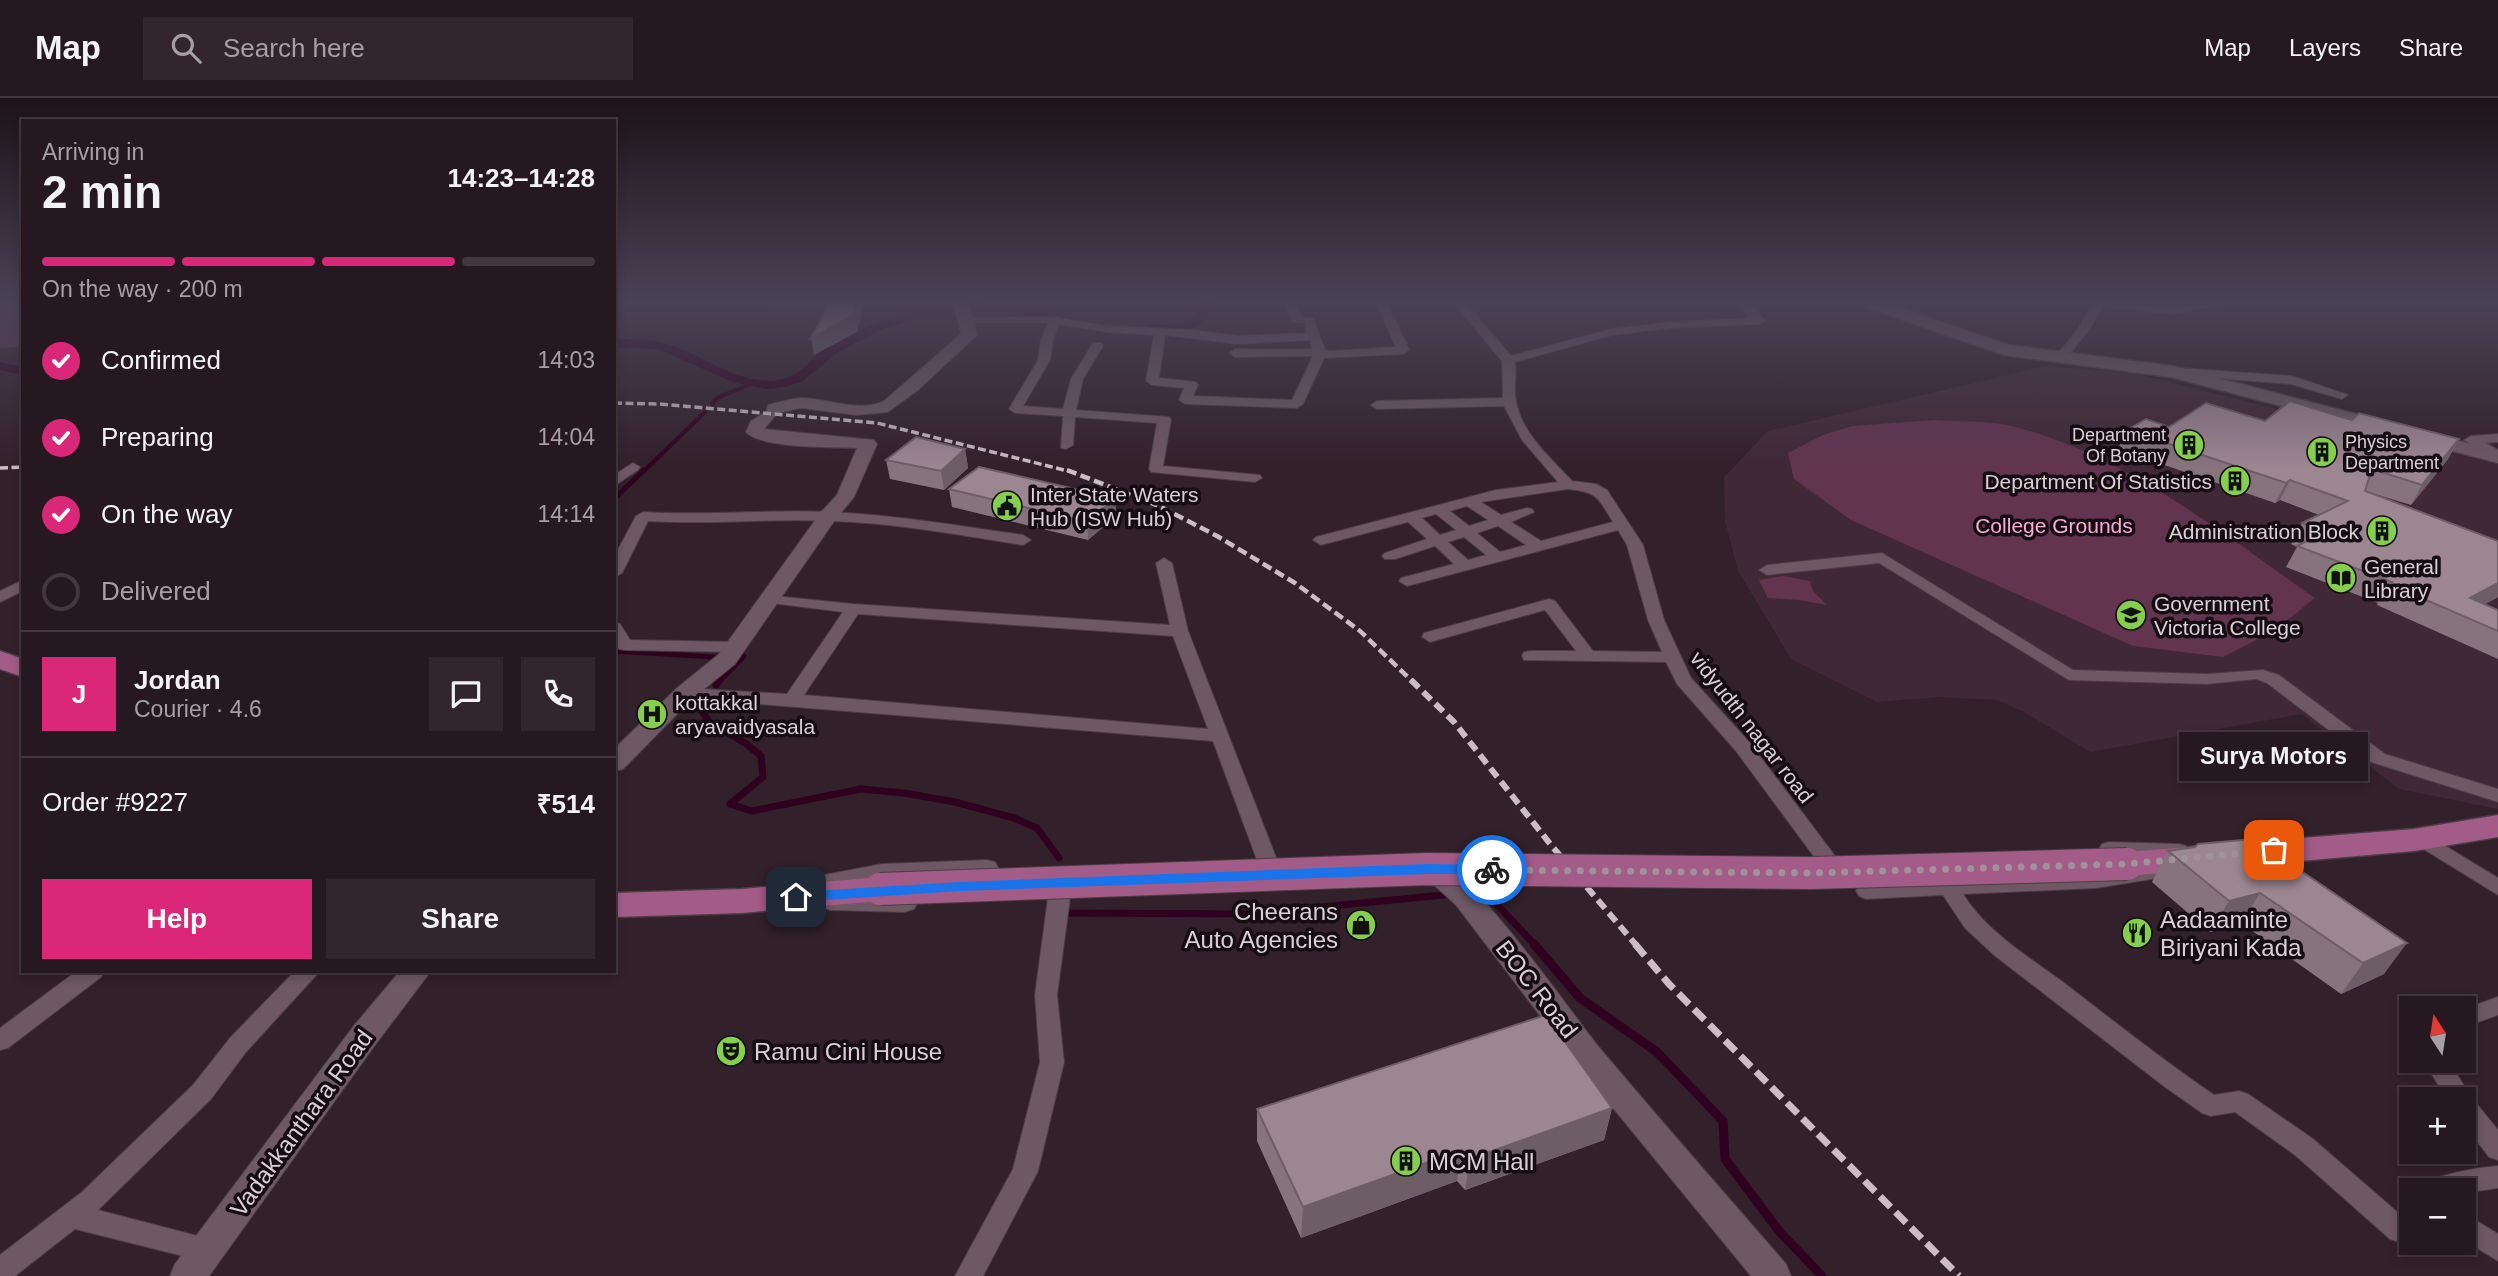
<!DOCTYPE html>
<meta charset="utf-8">
<style>
body{margin:0;font-family:Arial,sans-serif;background:#32252d;color:#f1f3f6;height:100vh;display:flex;flex-direction:column;font-size:26px;white-space:nowrap}
*{box-sizing:border-box;margin:0}
p{font-size:23px;color:#a4a0a5}
.icon{flex:none;width:38px;height:38px;fill:none;stroke:currentColor;stroke-width:2;stroke-linecap:round;stroke-linejoin:round}
.map{position:relative;flex:1;overflow:hidden}
.side{position:absolute;left:21px;top:21px;width:595px;height:854px;display:flex;flex-direction:column;background:#261820;border-radius:0px;box-shadow:0 4px 10px #0003,0 0 0 2px #42373e}
.side>*{flex:none}
.needle{width:46px;rotate:348deg}
.fabs{position:absolute;left:2399px;top:898px;display:grid;gap:14px}
.fabs a{display:grid;place-items:center;width:77px;height:77px;border-radius:0px;background:#261820;box-shadow:0 4px 10px #0003,0 0 0 2px #42373e;font-size:35px}
.pin{position:absolute;display:grid;place-items:center;width:60px;height:60px;color:#fff;margin:-30px;border-radius:14px;box-shadow:0 4px 10px #0006}
.courier{position:absolute;display:grid;place-items:center;width:70px;height:70px;margin:-35px;border:5px solid #1a73e8;border-radius:50%;background:#fff;color:#222;box-shadow:0 2px 9px #0007}
.bubble{position:absolute;height:49px;border-radius:0px;background:#261820;box-shadow:0 4px 10px #0003,0 0 0 2px #42373e;font-size:23px;font-weight:800;line-height:49px;text-align:center}
.head em{font-style:normal;font-weight:800}
.head div{display:flex;flex-direction:column-reverse}
.head{display:flex;align-items:center;justify-content:space-between;height:119px;padding:0 21px}
h1{font-size:46px;font-weight:800;line-height:52px}
.bar{display:grid;grid-template-columns:repeat(4,1fr);gap:10px 7px;align-content:center;height:84px;padding:0 21px}
.bar i{height:9px;border-radius:5px;background:#42373e}
.bar .on{background:#db2777}
.bar p{grid-column:span 4}
.line{display:flex;align-items:center;gap:18px;padding:0 21px;border-top:2px solid #42373e}
.line div{flex:1}
.round{display:grid;place-items:center;flex:none;width:74px;height:74px;border-radius:0px;background:#32252d}
ol{padding:0 21px;list-style:none}
li{display:flex;align-items:center;gap:21px;height:77px}
li p{margin-inline-start:auto}
li .icon{padding:7px;border-radius:50%;background:#db2777;color:#fff;stroke-width:4}
li:last-child{color:#a4a0a5}
li i{width:38px;height:38px;border:4px solid #42373e;border-radius:50%}
.button{display:flex;gap:14px;margin-top:auto;padding:14px 21px}
.button a{flex:1;height:80px;border-radius:0px;background:#db2777;color:#fff;font-size:28px;font-weight:800;line-height:80px;text-align:center}
.button a+a{background:#32252d;color:#f1f3f6}
header{display:flex;align-items:center;gap:42px;box-sizing:border-box;height:98px;padding:0 35px;background:#261820;border-bottom:2px solid #42373e}
header strong{font-size:33px}
nav{display:flex;gap:38px;margin-inline-start:auto;font-size:24px}
.search{width:490px;height:63px;background:#32252d;display:flex;align-items:center;gap:18px;box-sizing:border-box;padding:0 24px;border-radius:0px;color:#a4a0a5;font-size:26px}
.map>svg:first-child{display:block}
.built{fill:#402836}
.green{fill:#623450}
.lines{fill:none;stroke-linecap:round;stroke-linejoin:round}
.stream-far3{stroke:#2f0020;stroke-width:4.5}
.stream-far2{stroke:#2f0020;stroke-width:5}
.stream-far1{stroke:#2f0020;stroke-width:7}
.stream{stroke:#2f0020;stroke-width:9}
.canal{fill:#2f0020;fill-rule:evenodd}
.minor-casing{stroke:#4b3d45;stroke-width:2}
.tertiary-casing{stroke:#4b3d45;stroke-width:2}
.secondary-casing{stroke:#4b3d45;stroke-width:3}
.primary-casing{stroke:#4b3d45;stroke-width:3}
.minor{fill:#6d5863;fill-rule:evenodd}
.tertiary{fill:#6d5863;fill-rule:evenodd}
.secondary{fill:#6d5863;fill-rule:evenodd}
.primary{fill:#a35c87;fill-rule:evenodd}
.rail-far3{stroke:#cabdc4;stroke-width:3.5;stroke-dasharray:8 3.5;stroke-linecap:butt}
.rail-far2{stroke:#cabdc4;stroke-width:4.5;stroke-dasharray:10 4.5;stroke-linecap:butt}
.rail-far1{stroke:#cabdc4;stroke-width:6;stroke-dasharray:11 6;stroke-linecap:butt}
.rail{stroke:#cabdc4;stroke-width:7;stroke-dasharray:15 7;stroke-linecap:butt}
.primary-bridge-casing{stroke:#4b3d45;stroke-width:34;stroke-linecap:butt}
.primary-bridge{stroke:#a35c87;stroke-width:32}
.wall{fill:#86737e}
.shaded-wall{fill:#6d5e66}
.building{fill:#9c8692;stroke:#6d5e66;stroke-width:2}
.route{fill:#1a73e8}
.done{stroke:#a09299;stroke-width:7;stroke-dasharray:0 12.6}
.labels{text-anchor:middle;dominant-baseline:central;stroke-width:7;stroke-linejoin:round;paint-order:stroke}
.far-poi-label{font-size:18px;fill:#dbcfd5;stroke:#150d11;text-anchor:end}
.poi-label{font-size:21px;fill:#dbcfd5;stroke:#150d11;text-anchor:start}
.park-label{font-size:21px;fill:#fbabd9;stroke:#150d11}
.street-label{font-size:21px;fill:#dbcfd5;stroke:#150d11}
.near-poi-label{font-size:24px;fill:#dbcfd5;stroke:#150d11;text-anchor:start}
.near-street-label{font-size:24px;fill:#dbcfd5;stroke:#150d11}
</style>
<header>
<strong>Map</strong>
<div class="search"><svg class="icon" aria-label="search" viewBox="0 0 24 24"><circle cx="10" cy="10" r="6"/><path d="M15 15l6 6"/></svg>Search here</div>
<nav><a>Map</a><a>Layers</a><a>Share</a></nav>
</header>
<div class="map">
<svg width="2498" height="1178" viewBox="0 0 2498 1178">
<rect width="100%" height="100%" fill="#32202a"/>
<path class="built" d="M2046 268 2137 276 2498 367V711L2399 691 2302 616 2090 654 2024 614 1997 602 1938 599 1877 604 1791 561 1738 473 1725 423 1724 379 1768 333Z"/>
<path class="green" d="M0 205H23V249L0 250Z
M1935 322C1961 324 1990 322 2015 329 2128 358 2221 435 2315 500L2274 533 2223 559 2133 548 1851 422 1794 381 1788 355 1823 337 1852 328Z
M1783 478 1810 483 1813 493 1827 507 1799 502 1768 500 1759 482Z"/>
<g class="lines">
<path class="stream-far3" d="M712 306 717 300 753 285
M643 374 705 314"/>
<path class="stream-far2" d="M614 401 644 372
M614 553 714 559
M719 584 744 558"/>
<path class="stream-far1" d="M716 587 720 582
M697 606 710 625 745 645 761 658 763 679 730 706
M730 706 752 713 861 691 904 695 955 704 1014 720 1037 730 1059 760
M1487 796 1536 848
M1069 815 1250 816 1444 797"/>
<path class="stream" d="M1534 846 1580 900 1657 954 1723 1023 1725 1061 1779 1133 1822 1178"/>
<path class="canal" d="M974 205 1007 206 1077 220 1083 224 1077 228 1007 214 970 212V206Z
M1202 205H1214C1211 212 1208 219 1202 224 1190 236 1152 241 1139 231 1158 216 1185 243 1202 205Z
M952 207 956 208V214L918 220 880 232 837 255 803 283 784 289 766 291 730 283 658 251 614 249V241C632 242 650 240 667 246 705 257 741 290 783 281 801 277 812 259 826 250 865 225 907 213 952 207Z
M0 264 23 269V277L0 272Z"/>
<g class="minor-casing">
<path id="minor" d="M765 205H845L839 208H771Z
M1285 205H1297L1301 219 1313 220 1325 252 1331 253 1396 249 1376 205H1388L1409 252 1403 256 1324 260 1303 306 1297 310 1185 306 1179 302 1184 290 1152 287 1146 283 1154 237 1106 234 1059 226 1053 242 1050 262 1023 308 1063 311 1071 281 1093 245H1101L1103 248 1083 281 1076 312 1169 319 1171 322 1163 368 1260 377 1262 380 1255 384 1151 374 1149 371 1157 325 1075 319 1073 347 1066 351 1061 350 1063 318 1015 315 1009 311 1038 262 1041 242 1048 225H967L961 222 967 219H1055L1106 228 1194 232 1238 238 1307 235 1304 225 1292 224ZM1165 237 1238 246 1310 242 1312 251H1235L1229 255 1235 259 1313 258 1292 302 1193 298 1198 287 1196 284 1159 280Z
M1454 205H1466L1511 258 1611 231 1671 224 1750 220 1738 205H1750L1765 223 1759 226 1671 230 1612 237 1515 264C1517 277 1513 290 1516 303 1521 335 1551 360 1572 383L1596 386 1607 392 1643 447 1664 522 1691 580 1750 645 1835 758 1838 763 1835 768H1821L1736 653 1677 586 1666 564 1524 562 1522 558 1524 554 1530 553H1576L1545 512 1430 544 1422 539 1424 535 1549 501 1555 503 1593 553 1662 554 1648 522 1627 447 1618 432 1407 488 1399 483 1401 480 1454 466 1435 448 1395 461H1385L1382 458 1385 455 1427 441 1408 424 1321 447 1313 442 1316 439 1496 392 1558 384 1522 342 1504 308 1377 311 1371 307 1377 303 1503 300 1502 263ZM1568 391C1598 394 1598 400 1613 424L1541 443 1511 424 1534 414 1532 411 1527 410 1501 417 1481 404ZM1467 408 1488 422 1469 428 1450 413ZM1436 416 1456 432 1440 437 1422 420ZM1498 428 1526 447 1500 454 1477 435ZM1464 439 1486 457 1468 462 1448 444Z
M2092 205C2119 205 2144 208 2171 209 2189 210 2208 205 2227 205L2174 216 2103 209 2088 233 2065 262H2057L2055 259 2079 230Z
M2179 270 2292 278 2348 297 2342 301 2291 286 2175 277V271Z
M2498 336V344L2486 345 2498 352V362L2464 342 2471 338Z
M633 365 640 369 638 372 614 388V377Z
M643 414C706 418 768 411 831 414 896 417 959 428 1023 437L1031 442 1023 447C959 437 896 425 831 423 770 420 709 427 648 423L622 475 614 480V459L636 418Z
M1882 455 2073 572 2207 576 2263 572 2279 577 2385 656 2498 691V704L2371 664 2267 585 2256 581 2207 586 2069 582 1879 465 1767 477 1759 472 1767 467Z
M1164 460 1172 465 1188 533 1277 762 1274 767H1260L1257 762 1213 643 685 600 676 595 685 590 787 596 843 514 771 505 763 500 765 497 853 506 1170 527 1156 465ZM858 516 1173 538 1208 631 804 597Z
M23 482V493L0 504V493Z
M614 524 620 526 630 542 735 544 743 549 735 554 625 552 619 551 614 543Z
M2424 735 2498 780V797L2417 747 2414 742 2417 737Z
M2109 744 2179 746 2186 748 2189 753 2186 758 2179 760 2109 758 2102 756 2099 751 2102 746Z
M2170 765 2177 767 2180 772 2177 777 2096 790 1963 796C1988 836 2031 860 2068 888 2116 925 2164 963 2214 997L2239 993 2248 996 2313 1041 2403 1119 2412 1117V1141L2399 1144 2390 1141 2295 1057 2235 1014 2211 1018 2202 1015 2165 989 1994 857 1965 830 1943 797 1866 801 1859 798 1856 793 1859 788 1866 785 2096 776Z
M1059 792 1066 795 1070 800 1057 897 1064 964 1038 1073 983 1178H955L1013 1071 1040 964 1035 897 1048 800 1052 795Z
M77 873H104L101 879 8 950 0 952V930Z
M295 873H320L246 954 211 1001 98 1112 217 1143 220 1152 217 1161 207 1164 75 1131 15 1178H0V1157L82 1094 193 987 230 940Z
M2498 899V917L2464 929V911Z
M2423 962H2448L2471 999 2498 1032V1062L2489 1059 2464 1026V1001H2447Z
M2498 1068V1090L2464 1095V1092H2421L2425 1084C2449 1075 2473 1070 2498 1068Z
M2464 1115 2498 1136V1163L2464 1142Z"/>
</g>
<g class="tertiary-casing">
<path id="tertiary" d="M953 205H967L974 222 977 237 918 292 888 314 856 317 801 310 774 316 775 318 764 331 874 342 877 346 854 399 835 422 735 566 693 600 623 671 614 673V651L677 590 719 556 821 414 837 397 857 350C833 349 762 351 746 334L751 323 767 313 768 307C779 304 789 301 801 300 827 300 859 315 884 303L961 236Z
M1430 759C1472 771 1566 908 1598 948 1660 1022 1723 1093 1786 1166L1791 1178H1751L1576 965 1456 807 1421 775 1417 768 1421 761Z
M986 762 995 764 999 771 995 778 986 780 882 784 844 792 904 794 914 797 918 804 914 811 904 814 830 812 820 809 816 802 819 798 809 795 805 788 809 781 819 778 882 766Z
M400 873H431L375 947 209 1178H170L175 1166 353 929Z"/>
</g>
<g class="secondary-casing">
<path id="secondary" d="M1863 205H1887L2008 247 2172 268 2498 353V365L2171 279 2004 257 1865 209Z"/>
</g>
<g class="primary-casing">
<path id="primary" d="M0 553 23 561V579L0 571Z
M2498 717V739L2414 753 2127 778 2115 774 2111 766 2115 758 2127 754 2414 731Z
M880 779 892 783 897 791 892 799 880 803 742 815 614 819V795L742 791Z"/>
</g>
<use href="#minor" class="minor"/>
<use href="#tertiary" class="tertiary"/>
<use href="#secondary" class="secondary"/>
<use href="#primary" class="primary"/>
<path class="rail-far3" d="M614 305 660 306 877 325 1072 374
M0 370 23 369"/>
<path class="rail-far2" d="M1067 372 1159 408 1217 438 1295 485 1360 533 1413 584"/>
<path class="rail-far1" d="M1411 582 1454 624 1551 747 1637 848"/>
<path class="rail" d="M1635 846 1669 886 1959 1178"/>
<g class="primary-bridge-casing">
<path id="primary-bridge" d="M880 791 1427 771 1812 775 2127 766"/>
</g>
<use href="#primary-bridge" class="primary-bridge"/>
</g>
<path class="wall" d="M2352 322 2459 341 2448 361 2411 407 2365 393 2498 443V499L2485 506 2498 512V561L2377 507 2378 505 2286 469 2297 449 2291 446 2302 425 2319 417 2280 402 2275 405 2118 351 2127 332 2265 323Z
M965 351 968 370 944 392 890 381 886 362Z
M949 391 1115 400 1116 418 1088 442 952 409Z
M2195 749 2384 876 2341 896 2241 825 2210 834 2152 784 2168 753Z
M1612 1010 1604 1042 1465 1092 1457 1083 1301 1140 1257 1043V1011Z"/>
<path class="shaded-wall" d="M857 205H864V207L857 234 814 257 811 240Z
M2459 341 2448 361 2411 407 2422 387Z
M965 351 968 370 944 392 941 373Z
M2290 382 2280 402 2275 405 2286 385Z
M1115 400 1116 418 1088 442 1087 424Z
M2498 485V499L2464 518 2470 500Z
M2260 795 2241 825 2210 834 2229 803Z
M2407 845 2384 876 2341 896 2363 865Z
M1612 1010 1604 1042 1465 1092 1470 1061Z
M1462 1052 1457 1083 1301 1140 1303 1109Z"/>
<path class="building" d="M829 205H857L854 217 811 240Z
M2290 303 2352 322 2359 315 2459 341 2422 387 2372 371 2365 393 2498 443V485L2470 500 2498 512V533L2389 486 2392 484 2297 448 2326 434 2302 425 2348 403 2290 382 2286 385 2127 332 2146 321 2169 329 2206 305 2265 323Z
M916 339 965 351 941 373 886 362Z
M979 369 1115 400 1087 424 949 391Z
M2254 741 2407 845 2363 865 2260 795 2229 803 2168 753 2195 749 2198 746Z
M1546 917 1612 1010 1470 1061 1462 1052 1303 1109 1257 1011Z"/>
<linearGradient id="sky" x2="0" y2="1"><stop stop-color="#1c1217"/><stop offset="0.55" stop-color="#494255"/><stop offset="1" stop-color="#494255" stop-opacity="0"/></linearGradient>
<rect width="2498" height="370" fill="url(#sky)"/>
<path class="route" d="M1427 766 1492 767 1499 772 1492 776H1427L960 793 796 804 789 799 796 794 960 784Z"/>
<g class="lines">
<path class="done" d="M1492 772 1812 775 2127 766 2274 752"/>
</g>
<defs>
<g id="building-disc" transform="scale(1.575)"><circle r="9.5" fill="#84cf4d" stroke="#150d11"/><path d="M-4-6H4V6H1V3H-1V6H-4ZM-2.5-4.3h1.7v1.8h-1.7ZM.8-4.3h1.7v1.8H.8ZM-2.5-1h1.7V.8h-1.7ZM.8-1h1.7V.8H.8Z" fill="#111"/></g>
<g id="civic-disc" transform="scale(1.575)"><circle r="9.5" fill="#84cf4d" stroke="#150d11"/><path d="M-.6-6.5H3V-4.5H.6V-3L4-1V1h2V6H-6V1h2V-1L-.6-3ZM-1.2 2.5V6h2.4V2.5Z" fill="#111"/></g>
<g id="library-disc" transform="scale(1.575)"><circle r="9.5" fill="#84cf4d" stroke="#150d11"/><path d="M-6-4Q-3-5.5-.7-3.5V5Q-3 3-6 4ZM6-4Q3-5.5 .7-3.5V5Q3 3 6 4Z" fill="#111"/></g>
<g id="university-disc" transform="scale(1.575)"><circle r="9.5" fill="#84cf4d" stroke="#150d11"/><path d="M0-5L7-2L0 1L-7-2ZM-4 1L0 2.5L4 1V4Q0 6-4 4Z" fill="#111"/></g>
<g id="hospital-disc" transform="scale(1.575)"><circle r="9.5" fill="#84cf4d" stroke="#150d11"/><path d="M-5-5h3v3.5h4V-5h3V5h-3V1.5h-4V5h-3Z" fill="#111"/></g>
<g id="shop-disc" transform="scale(1.575)"><circle r="9.5" fill="#84cf4d" stroke="#150d11"/><path d="M-5-2.5h2.3a2.7 3.5 0 0 1 5.4 0H5L5.5 6h-11ZM-1.5-2.5h3a1.5 2.3 0 0 0-3 0Z" fill="#111"/></g>
<g id="restaurant-disc" transform="scale(1.575)"><circle r="9.5" fill="#84cf4d" stroke="#150d11"/><path d="M-5-6h1v4h1v-4h1v4h1v-4h1v5L-1.5 .5V6h-2V.5L-5-1ZM5-6V6H3V1.5H1.5Q1.5-4 5-6Z" fill="#111"/></g>
<g id="theatre-disc" transform="scale(1.575)"><circle r="9.5" fill="#84cf4d" stroke="#150d11"/><path d="M-5-5.5Q0-4 5-5.5V0Q5 5 0 6Q-5 5-5 0ZM-3.3-2.5H-1v1.5H-3.3ZM1-2.5H3.3v1.5H1ZM-2.8 1Q0 5.5 2.8 1Z" fill="#111"/></g>
</defs>
<g fill-rule="evenodd">
<use href="#building-disc" x="2189" y="347"/>
<use href="#building-disc" x="2322" y="354"/>
<use href="#building-disc" x="2235" y="383"/>
<use href="#civic-disc" x="1007" y="408"/>
<use href="#building-disc" x="2382" y="433"/>
<use href="#library-disc" x="2341" y="480"/>
<use href="#university-disc" x="2131" y="517"/>
<use href="#hospital-disc" x="652" y="616"/>
<use href="#shop-disc" x="1361" y="827"/>
<use href="#restaurant-disc" x="2137" y="835"/>
<use href="#theatre-disc" x="731" y="953"/>
<use href="#building-disc" x="1406" y="1063"/>
</g>
<g class="labels">
<g class="far-poi-label">
<text x="2166" y="337">Department<tspan x="2166" dy="21">Of Botany</tspan></text>
<text x="2345" y="344" text-anchor="start">Physics<tspan x="2345" dy="21">Department</tspan></text>
</g>
<g class="poi-label">
<text x="2212" y="383" text-anchor="end">Department Of Statistics</text>
<text x="1030" y="396">Inter State Waters<tspan x="1030" dy="24">Hub (ISW Hub)</tspan></text>
<text x="2359" y="433" text-anchor="end">Administration Block</text>
<text x="2364" y="468">General<tspan x="2364" dy="24">Library</tspan></text>
<text x="2154" y="505">Government<tspan x="2154" dy="24">Victoria College</tspan></text>
<text x="675" y="604">kottakkal<tspan x="675" dy="24">aryavaidyasala</tspan></text>
</g>
<g class="park-label">
<text x="2054" y="427">College Grounds</text>
</g>
<g class="street-label">
<text transform="translate(1752 629) rotate(52)">vidyudth nagar road</text>
</g>
<g class="near-poi-label">
<text x="1338" y="813" text-anchor="end">Cheerans<tspan x="1338" dy="28">Auto Agencies</tspan></text>
<text x="2160" y="821">Aadaaminte<tspan x="2160" dy="28">Biriyani Kada</tspan></text>
<text x="754" y="953">Ramu Cini House</text>
<text x="1429" y="1063">MCM Hall</text>
</g>
<g class="near-street-label">
<text transform="translate(1537 891) rotate(52)">BOC Road</text>
<text transform="translate(301 1025) rotate(-54)">Vadakkanthara Road</text>
</g>
</g>
</svg>
<div class="fabs">
<a><svg class="needle" viewBox="-14 -14 28 28"><path d="M0-13l5 13h-10z" fill="#e53935"/><path d="M0 13l5-13h-10z" fill="#a4a0a5"/></svg></a>
<a>+</a>
<a>−</a>
</div>
<div class="pin" style="left:2274px;top:752px;background:#ea580c"><svg class="icon" aria-label="bag" viewBox="0 0 24 24"><path d="M5 8h14l-1 12H6zM9 8a3 3 0 0 1 6 0"/></svg></div>
<div class="pin" style="left:796px;top:799px;background:#1f2937"><svg class="icon" aria-label="home" viewBox="0 0 24 24"><path d="M3 11l9-7 9 7M6 9v11h12V9"/></svg></div>
<div class="courier" style="left:1492px;top:772px"><svg class="icon" aria-label="bike" viewBox="0 0 24 24"><circle cx="6" cy="16" r="4"/><circle cx="18" cy="16" r="4"/><path d="M6 16l4-8h5l3 8M10 8l3 8H6M13 5h3"/></svg></div>
<div class="bubble" style="left:2179px;top:634px;width:189px">Surya Motors</div>
<section class="side">
<div class="head"><div><h1>2 min</h1><p>Arriving in</p></div><em>14:23–14:28</em></div>
<div class="bar"><i class="on"></i><i class="on"></i><i class="on"></i><i></i><p>On the way · 200 m</p></div>
<ol>
<li><svg class="icon" aria-label="check" viewBox="0 0 24 24"><path d="M5 12l5 5 9-10"/></svg>Confirmed<p>14:03</p></li>
<li><svg class="icon" aria-label="check" viewBox="0 0 24 24"><path d="M5 12l5 5 9-10"/></svg>Preparing<p>14:04</p></li>
<li><svg class="icon" aria-label="check" viewBox="0 0 24 24"><path d="M5 12l5 5 9-10"/></svg>On the way<p>14:14</p></li>
<li><i></i>Delivered</li>
</ol>
<div class="line" style="height:126px"><b class="round" style="background:#db2777;color:#fff">J</b><div><b>Jordan</b><p>Courier · 4.6</p></div><a class="round"><svg class="icon" aria-label="chat" viewBox="0 0 24 24"><path d="M4 5h16v11H9l-5 4z"/></svg></a><a class="round"><svg class="icon" aria-label="phone" viewBox="0 0 24 24"><path d="M5 4h4l2 5-3 2q2 4 5 5l2-3 5 2v4C11 20 4 13 5 4z"/></svg></a></div>
<div class="line" style="height:91px"><div>Order #9227</div><b>₹514</b></div>
<div class="button"><a>Help</a><a>Share</a></div>
</section>
</div>
